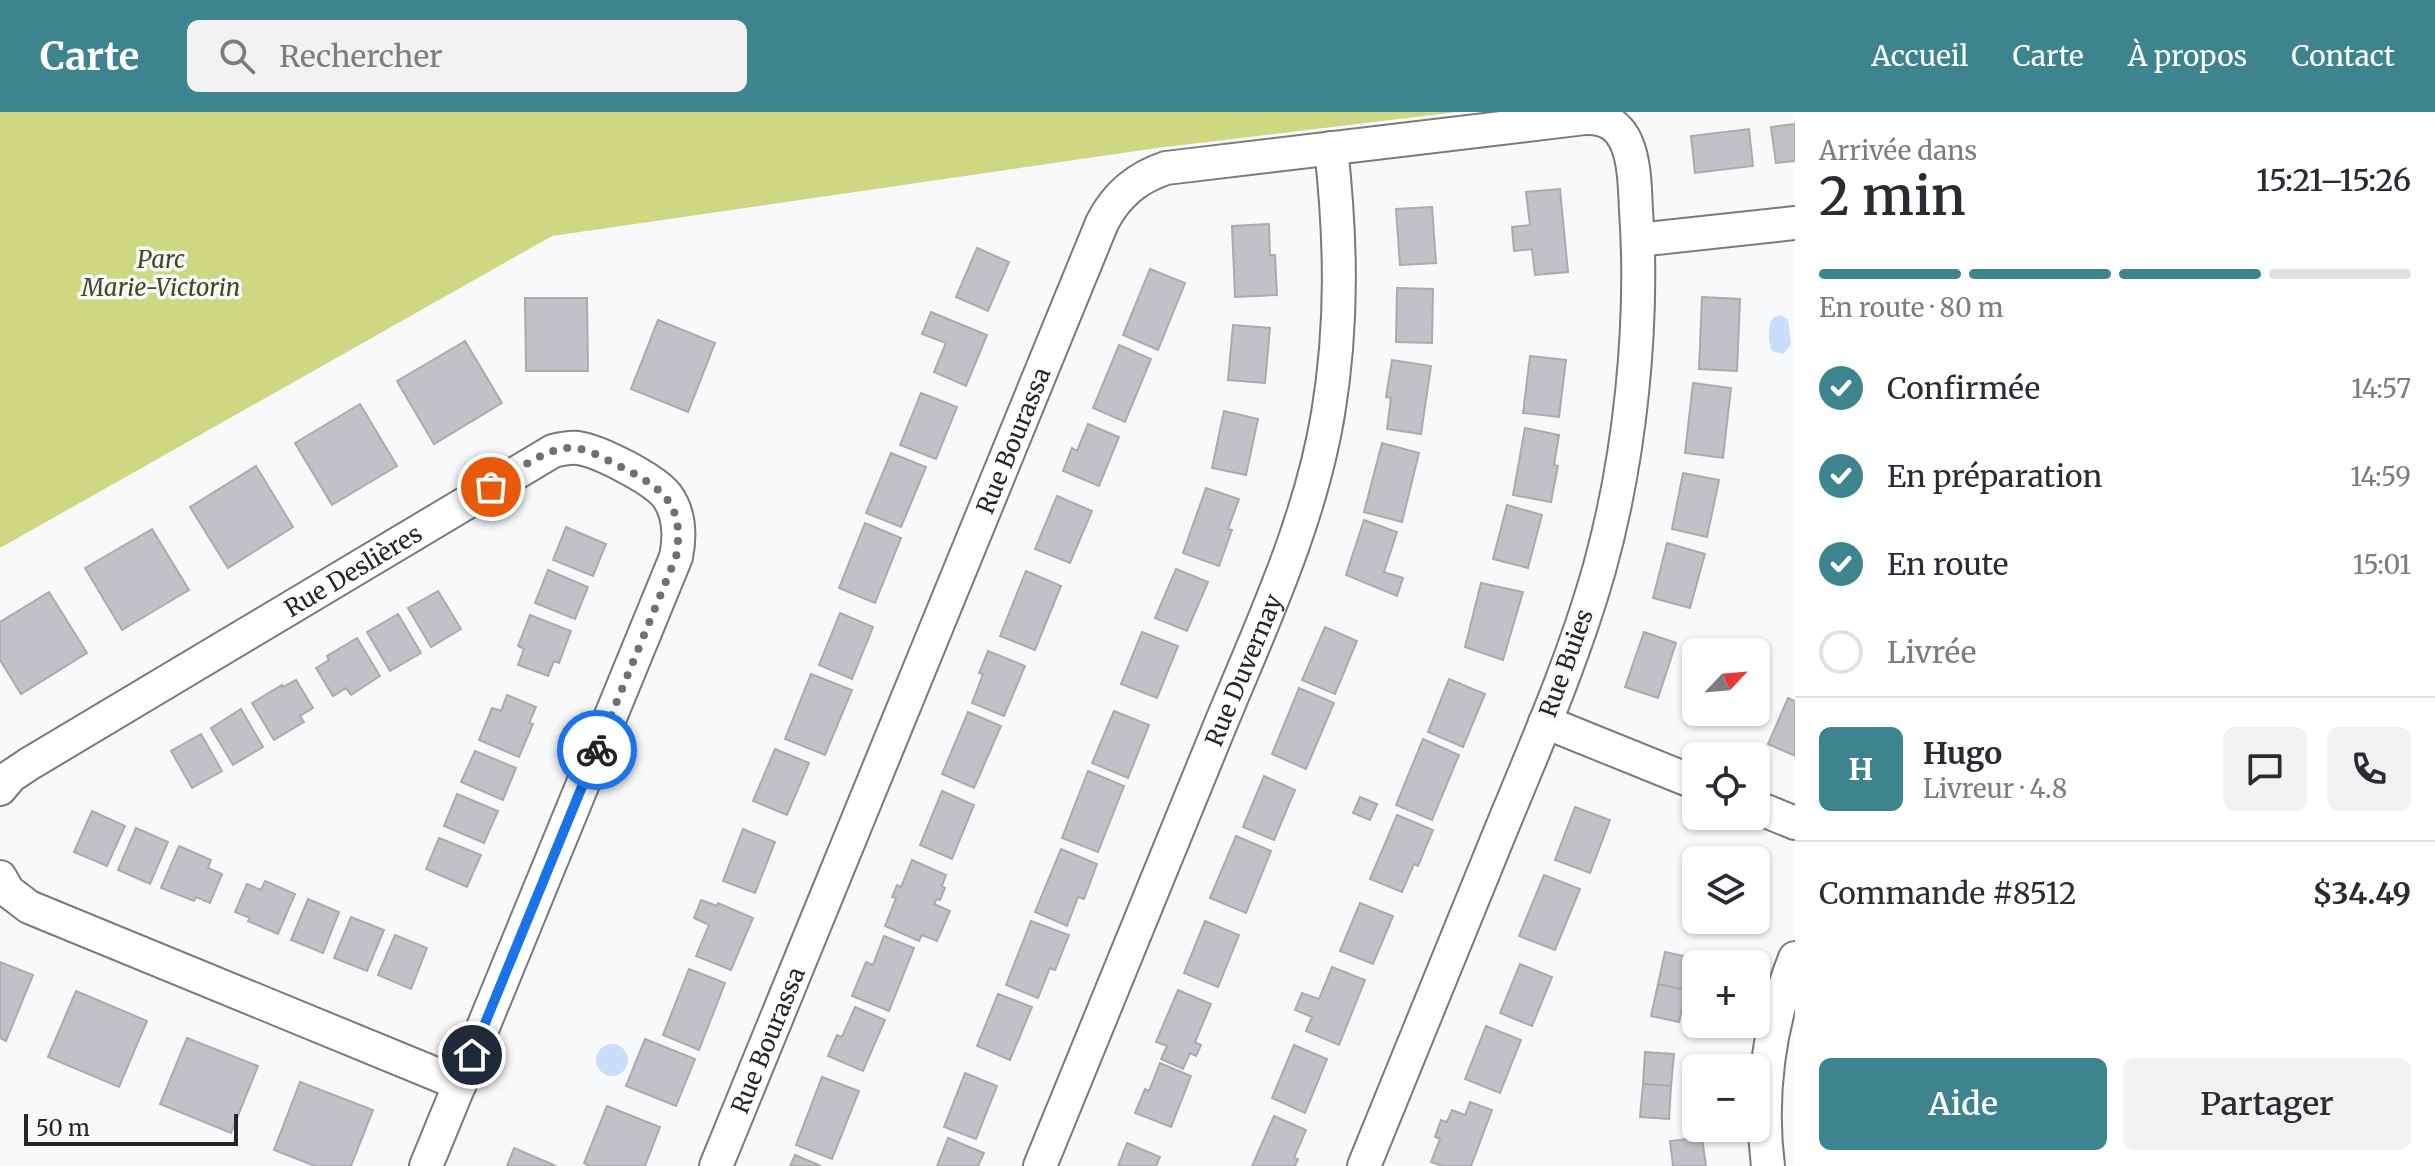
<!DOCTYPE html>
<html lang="fr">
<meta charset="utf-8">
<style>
body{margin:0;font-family:Merriweather,serif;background:#f2f2f3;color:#2b2b33;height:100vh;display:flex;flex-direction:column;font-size:30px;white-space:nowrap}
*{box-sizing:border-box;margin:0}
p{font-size:26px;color:#7c7c81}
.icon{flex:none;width:44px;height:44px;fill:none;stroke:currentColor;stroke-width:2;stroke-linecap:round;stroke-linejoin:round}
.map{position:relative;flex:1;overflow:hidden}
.side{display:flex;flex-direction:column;background:#fff;width:640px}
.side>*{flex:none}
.needle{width:52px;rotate:64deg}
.buttons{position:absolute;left:1682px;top:526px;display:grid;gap:16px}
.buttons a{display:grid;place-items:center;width:88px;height:88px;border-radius:12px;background:#fff;box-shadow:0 2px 6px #0004;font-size:40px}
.scale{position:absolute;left:24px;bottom:20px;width:214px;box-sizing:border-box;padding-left:8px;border:4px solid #252627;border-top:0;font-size:22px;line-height:28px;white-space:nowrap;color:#252627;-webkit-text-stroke:6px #f7f9fb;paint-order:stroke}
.pin{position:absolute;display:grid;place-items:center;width:68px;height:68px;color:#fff;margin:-34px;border:4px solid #fff;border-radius:50%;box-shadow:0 2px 8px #0007}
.courier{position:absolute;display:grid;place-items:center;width:80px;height:80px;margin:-40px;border:6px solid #1a73e8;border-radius:50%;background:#fff;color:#222;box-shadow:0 2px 10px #0007}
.headline em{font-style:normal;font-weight:600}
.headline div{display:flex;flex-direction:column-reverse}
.headline{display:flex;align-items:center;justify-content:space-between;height:136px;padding:0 24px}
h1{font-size:52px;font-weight:600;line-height:60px}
.bar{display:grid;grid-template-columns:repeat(4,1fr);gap:12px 8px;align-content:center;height:96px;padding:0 24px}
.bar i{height:10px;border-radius:6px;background:#e1e1e2}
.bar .active{background:#3d848e}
.bar p{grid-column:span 4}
.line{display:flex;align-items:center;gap:20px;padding:0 24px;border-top:2px solid #e1e1e2}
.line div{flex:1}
.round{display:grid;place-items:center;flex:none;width:84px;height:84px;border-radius:12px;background:#f2f2f3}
ol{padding:0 24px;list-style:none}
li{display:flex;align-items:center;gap:24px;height:88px}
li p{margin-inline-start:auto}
li .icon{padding:8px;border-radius:50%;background:#3d848e;color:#fff;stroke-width:4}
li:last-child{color:#7c7c81}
li i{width:44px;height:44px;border:4px solid #e1e1e2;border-radius:50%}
.cta{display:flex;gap:16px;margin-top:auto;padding:16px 24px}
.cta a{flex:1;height:92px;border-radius:12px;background:#3d848e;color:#fff;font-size:32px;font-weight:600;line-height:92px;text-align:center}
.cta a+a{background:#f2f2f3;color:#2b2b33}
header{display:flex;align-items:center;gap:48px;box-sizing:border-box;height:112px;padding:0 40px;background:#3d848e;color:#fff}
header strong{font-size:38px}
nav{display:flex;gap:44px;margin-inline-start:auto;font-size:28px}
.search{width:560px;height:72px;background:#f2f2f3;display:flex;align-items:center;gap:20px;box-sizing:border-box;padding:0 28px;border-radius:12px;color:#7c7c81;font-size:30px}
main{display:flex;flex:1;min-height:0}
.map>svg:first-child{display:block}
.green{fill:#ced781}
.water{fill:#c8defc}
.building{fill:#c1c2c5;stroke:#a9abad;stroke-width:2}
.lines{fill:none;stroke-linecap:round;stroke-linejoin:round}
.minor-casing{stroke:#797a7c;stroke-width:36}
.minor{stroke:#fff;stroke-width:32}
.done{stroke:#6e7071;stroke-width:8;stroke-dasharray:0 14.4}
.route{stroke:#1a73e8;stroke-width:10}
.labels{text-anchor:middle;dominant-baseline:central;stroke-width:7;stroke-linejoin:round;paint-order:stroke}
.park-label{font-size:24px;font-style:italic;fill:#444820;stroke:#f7f9fb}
.street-label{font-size:24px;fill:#252627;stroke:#f7f9fb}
</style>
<header>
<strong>Carte</strong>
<div class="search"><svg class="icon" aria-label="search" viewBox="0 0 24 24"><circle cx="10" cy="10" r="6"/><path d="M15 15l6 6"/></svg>Rechercher</div>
<nav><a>Accueil</a><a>Carte</a><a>À propos</a><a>Contact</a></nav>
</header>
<main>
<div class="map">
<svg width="1795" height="1054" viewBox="0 0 1795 1054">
<rect width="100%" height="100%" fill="#f7f9fb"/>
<path class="green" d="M0 0H1457L1157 36 552 124 0 436Z"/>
<path class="water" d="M1780 203 1788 207 1791 233 1783 242 1772 239C1768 229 1767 214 1773 206Z
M596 948a16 16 0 1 1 32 0a16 16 0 1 1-32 0Z"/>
<path class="building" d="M1795 12V49L1776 51 1771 15Z
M1749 17 1753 54 1695 61 1691 24Z
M1560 77 1568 160 1535 163 1532 137 1514 139 1512 115 1530 113 1526 80Z
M1432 95 1436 151 1400 153 1396 97Z
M1269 112 1270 143H1275L1277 183 1235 185 1232 114Z
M977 136 1009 150 988 199 956 185Z
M1150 157 1185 171 1158 238 1123 223Z
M1397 176 1433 177 1432 231 1396 230Z
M1702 185 1740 187 1737 259 1699 257Z
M525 186H587L588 259H526Z
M931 200 987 223 966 274 934 260 946 231 922 222Z
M658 208 715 231 688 300 631 277Z
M1233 213 1270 216 1265 271 1228 268Z
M465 229 502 291 434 332 397 269Z
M1119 233 1151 247 1125 310 1093 296Z
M1530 244 1566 248 1559 305 1523 301Z
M1392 248 1431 254 1421 322 1387 317 1391 286 1386 285Z
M1693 271 1731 276 1723 346 1685 341Z
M921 281 957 295 936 347 900 333Z
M360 292 397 354 332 393 295 331Z
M1224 299 1258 307 1246 363 1212 356Z
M1088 312 1119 325 1099 374 1063 359 1072 336 1077 339Z
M1525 316 1559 323 1554 353 1558 354 1551 390 1513 383Z
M1382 331 1419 341 1402 410 1364 400Z
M891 341 926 355 901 415 866 401Z
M256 354 293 415 228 456 190 395Z
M1683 361 1719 368 1707 425 1672 417Z
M1206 376 1239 387 1228 417 1232 418 1219 454 1183 441Z
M1057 384 1092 399 1070 451 1035 437Z
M1507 393 1542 403 1528 456 1493 447Z
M1364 408 1397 420 1384 460 1403 466 1397 484 1346 463Z
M865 411 901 426 875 491 839 476Z
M566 415 606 432 593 464 553 448Z
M152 417 189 478 122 518 85 456Z
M1667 431 1705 442 1690 496 1653 486Z
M1176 457 1208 470 1187 519 1155 506Z
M548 458 588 475 575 507 535 491Z
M1026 459 1061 474 1035 538 1000 524Z
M1481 471 1523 480 1503 548 1465 535Z
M438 479 461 517 431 535 408 496Z
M49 480 87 541 21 582 0 548V510Z
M840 501 873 515 852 567 819 553Z
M398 502 421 541 390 559 367 520Z
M530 503 571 519 559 551 554 549 548 564 518 553 524 537 518 534Z
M1325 515 1357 529 1335 582 1302 568Z
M1142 520 1178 534 1157 586 1121 572Z
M1644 520 1676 531 1658 586 1625 575Z
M357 526 380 564 351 583 346 576 333 584 316 556 329 548 327 544Z
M988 539 1025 554 1004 604 972 591 983 562 979 561Z
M811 562 852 578 825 643 785 627Z
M1449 567 1485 582 1463 635 1428 620Z
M296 568 313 596 300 604 304 610 274 628 252 591 282 573 283 575Z
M1299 576 1334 591 1306 657 1272 642Z
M507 583 536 595 529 611 533 612 519 645 479 628 492 596 501 599Z
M1788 586 1795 589V644L1768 632Z
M241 597 263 635 233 653 211 616Z
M1114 599 1149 613 1128 666 1092 651Z
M968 600 1001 614 974 676 942 662Z
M201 622 222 659 192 676 171 639Z
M1423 627 1459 643 1432 708 1396 693Z
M775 637 809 651 787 703 753 689Z
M475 639 516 656 503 688 461 670Z
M1088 659 1124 674 1098 740 1062 726Z
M1264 664 1295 678 1274 728 1243 715Z
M942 679 974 693 952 747 920 733Z
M457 682 498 699 484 731 444 714Z
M1360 685 1377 692 1370 708 1353 701Z
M1575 695 1610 708 1590 761 1555 748Z
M92 699 125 714 107 754 74 740Z
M1397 703 1433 718 1418 754 1414 752 1402 780 1370 767Z
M136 716 168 730 150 772 118 758Z
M743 717 775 730 755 781 723 769Z
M1236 724 1271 739 1246 801 1210 786Z
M439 726 481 743 467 775 426 757Z
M179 734 211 748 208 756 222 762 210 791 196 785 194 789 161 776Z
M1061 737 1097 752 1084 787 1078 785 1067 814 1035 800Z
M1702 737 1728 748H1697Z
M912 748 946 763 942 774 945 776 940 788 937 787 934 792 950 799 937 829 922 823 919 829 885 814 896 786 892 785 897 773 901 775Z
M1696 750V781L1685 776Z
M1544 763 1580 777 1555 838 1519 824Z
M265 769 295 782 278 822 248 809 250 806 235 800 247 772 261 778Z
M308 787 339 800 323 841 291 828Z
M701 788 717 794 718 791 753 806 731 858 696 844 709 813 694 806Z
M1360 791 1393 804 1373 852 1340 839Z
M351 805 384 818 367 859 334 846Z
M1031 809 1069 823 1055 858 1050 856 1038 886 1006 873Z
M1205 809 1239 823 1218 875 1184 861Z
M395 823 427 836 411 877 378 863Z
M884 824 914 836 889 899 852 884 866 850 873 853Z
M1665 840 1693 846 1686 878 1658 872Z
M0 850 33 863 6 929 0 926Z
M1520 852 1552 865 1532 914 1500 901Z
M1332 855 1365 868 1339 933 1306 919 1312 905 1295 898 1302 881 1319 887Z
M689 857 725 871 699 938 663 923Z
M1658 872 1686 878 1679 910 1651 904Z
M1178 878 1211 892 1195 930 1201 933 1196 944 1190 941 1183 957 1161 947 1167 934 1156 930Z
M76 879 147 909 119 975 48 945Z
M998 882 1032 895 1010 948 977 934Z
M855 895 885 908 863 959 828 944 837 923 842 925Z
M1486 914 1521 928 1500 981 1465 967Z
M187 926 258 954 231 1021 160 992Z
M645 927 695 947 676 994 626 974Z
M1294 933 1327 947 1305 1001 1272 986Z
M1645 940 1674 942 1671 974 1643 972Z
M1160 951 1191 964 1171 1015 1135 1001 1145 977 1149 979Z
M965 961 997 974 976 1027 944 1015Z
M822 965 859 979 832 1047 796 1033Z
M300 970 373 998 351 1054H315L274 1038Z
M1643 972 1671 974 1669 1007 1640 1005Z
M1470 990 1492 998 1471 1054H1443L1431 1050 1440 1027 1435 1025 1441 1008 1447 1010 1452 998 1465 1003Z
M607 994 660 1015 645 1054H590L584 1051Z
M1274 1004 1306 1018 1294 1046 1298 1047 1295 1054H1252Z
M1702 1025 1706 1054H1673L1670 1029Z
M948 1026 984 1041 978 1054H937Z
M1127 1031 1160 1045 1156 1054H1118Z
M514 1036 556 1054H507Z
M795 1043 821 1054H790Z"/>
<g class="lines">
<g class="minor-casing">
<g id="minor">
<path d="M1638 128 1795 111"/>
<path d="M1545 610 1696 671"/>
<path id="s1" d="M0 677 11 664 29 652 553 339C561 337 569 335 578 336 599 339 654 367 667 384 680 402 680 425 676 445L426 1054"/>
<path d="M1756 695 1795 711"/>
<path d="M0 765 8 779 29 795 460 972"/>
<path id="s2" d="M716 1054 1102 111C1116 83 1136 66 1166 56L1585 6C1636 3 1634 62 1636 98 1644 213 1630 347 1599 458 1572 553 1531 644 1494 735 1451 841 1407 948 1364 1054"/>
<path id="s3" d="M1040 1054C1100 908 1159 762 1219 616 1261 514 1310 411 1328 302 1343 212 1341 126 1331 36"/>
<path d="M1768 1054C1759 984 1769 911 1795 846"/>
</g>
</g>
<use href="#minor" class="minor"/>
</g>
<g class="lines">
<path class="done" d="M491 375C513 362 541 338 568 336 585 335 601 345 615 352 660 374 686 390 676 445L597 638"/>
<path class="route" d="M472 943 597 638"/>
</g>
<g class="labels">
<g class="park-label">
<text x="161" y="147">Parc<tspan x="161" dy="28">Marie-Victorin</tspan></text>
</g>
<g class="street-label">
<text stroke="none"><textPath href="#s2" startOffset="784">Rue Bourassa</textPath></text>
<text stroke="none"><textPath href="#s1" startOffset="416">Rue Deslières</textPath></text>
<text transform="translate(1566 551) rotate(-70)">Rue Buies</text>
<text stroke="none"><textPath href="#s3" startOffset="536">Rue Duvernay</textPath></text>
<text stroke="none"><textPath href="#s2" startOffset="136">Rue Bourassa</textPath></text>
</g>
</g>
</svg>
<div class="buttons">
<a><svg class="needle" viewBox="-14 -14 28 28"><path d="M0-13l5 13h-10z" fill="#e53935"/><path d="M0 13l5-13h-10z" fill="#7c7c81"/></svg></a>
<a><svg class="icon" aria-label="locate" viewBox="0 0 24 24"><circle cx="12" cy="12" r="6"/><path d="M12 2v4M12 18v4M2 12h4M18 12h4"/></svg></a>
<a><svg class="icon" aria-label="layers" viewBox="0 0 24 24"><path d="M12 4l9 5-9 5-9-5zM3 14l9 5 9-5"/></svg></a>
<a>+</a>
<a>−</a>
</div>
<div class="scale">50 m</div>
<div class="pin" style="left:491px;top:375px;background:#ea580c"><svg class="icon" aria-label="bag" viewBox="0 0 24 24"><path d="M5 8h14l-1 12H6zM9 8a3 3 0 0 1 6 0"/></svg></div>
<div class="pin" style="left:472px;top:943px;background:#1f2937"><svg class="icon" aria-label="home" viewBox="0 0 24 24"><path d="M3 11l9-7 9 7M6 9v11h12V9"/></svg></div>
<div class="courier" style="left:597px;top:638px"><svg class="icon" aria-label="bike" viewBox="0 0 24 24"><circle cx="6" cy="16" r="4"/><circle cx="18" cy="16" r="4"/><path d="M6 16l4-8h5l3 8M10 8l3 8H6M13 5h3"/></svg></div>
</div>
<section class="side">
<div class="headline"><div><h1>2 min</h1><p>Arrivée dans</p></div><em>15:21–15:26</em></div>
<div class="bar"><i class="active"></i><i class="active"></i><i class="active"></i><i></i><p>En route · 80 m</p></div>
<ol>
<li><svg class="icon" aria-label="check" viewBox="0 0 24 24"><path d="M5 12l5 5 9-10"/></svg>Confirmée<p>14:57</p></li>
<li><svg class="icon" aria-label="check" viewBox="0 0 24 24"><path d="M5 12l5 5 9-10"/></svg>En préparation<p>14:59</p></li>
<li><svg class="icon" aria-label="check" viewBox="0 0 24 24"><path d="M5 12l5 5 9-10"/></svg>En route<p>15:01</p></li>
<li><i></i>Livrée</li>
</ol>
<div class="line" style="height:144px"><b class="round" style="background:#3d848e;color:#fff">H</b><div><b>Hugo</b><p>Livreur · 4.8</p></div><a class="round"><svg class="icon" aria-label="chat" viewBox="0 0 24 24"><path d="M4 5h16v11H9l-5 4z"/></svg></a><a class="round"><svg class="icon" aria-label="phone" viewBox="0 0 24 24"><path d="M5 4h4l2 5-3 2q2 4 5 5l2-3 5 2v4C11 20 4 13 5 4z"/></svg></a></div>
<div class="line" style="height:104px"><div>Commande #8512</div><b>$34.49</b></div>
<div class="cta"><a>Aide</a><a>Partager</a></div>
</section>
</main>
